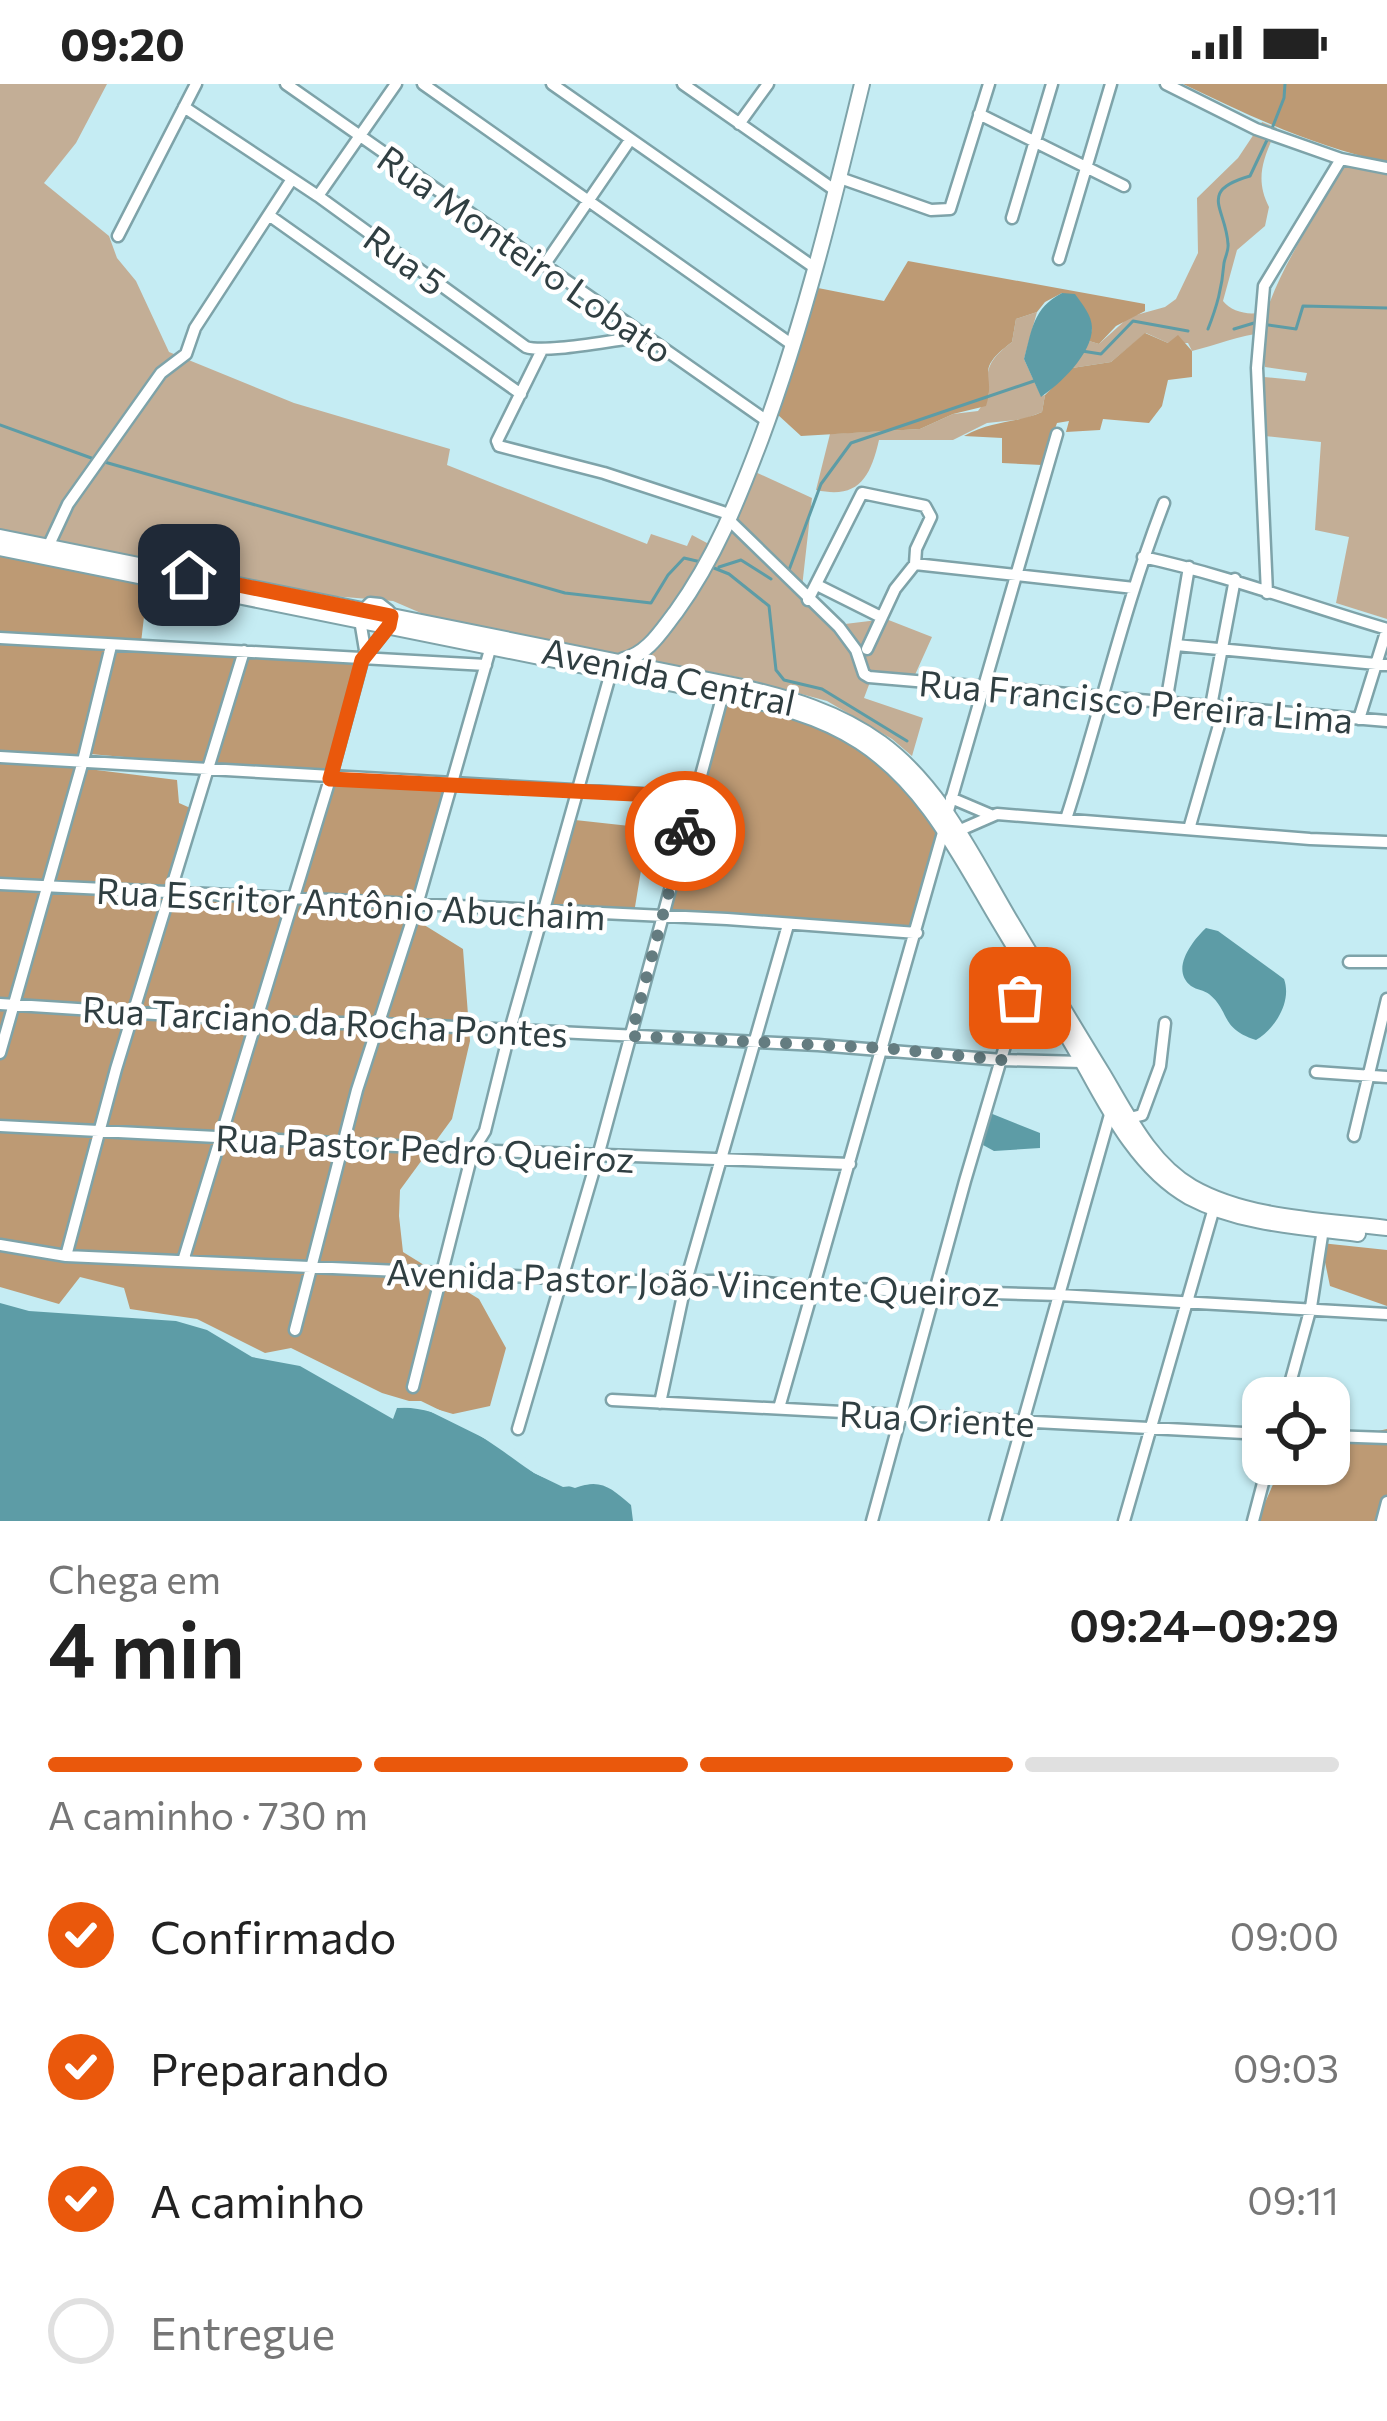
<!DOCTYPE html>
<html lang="pt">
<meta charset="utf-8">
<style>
body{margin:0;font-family:Commissioner,sans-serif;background:#f2f2f2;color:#222;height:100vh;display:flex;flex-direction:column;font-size:45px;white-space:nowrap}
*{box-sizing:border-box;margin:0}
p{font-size:39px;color:#767676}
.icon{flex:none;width:66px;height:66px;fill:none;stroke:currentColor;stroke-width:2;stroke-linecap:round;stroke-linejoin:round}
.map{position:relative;height:1437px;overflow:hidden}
.side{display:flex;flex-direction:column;background:#fff;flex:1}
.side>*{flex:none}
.tools{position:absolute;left:1242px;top:1293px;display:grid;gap:24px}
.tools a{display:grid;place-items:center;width:108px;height:108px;border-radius:24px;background:#fff;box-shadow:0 3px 9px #0004;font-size:60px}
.pin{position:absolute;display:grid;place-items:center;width:102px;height:102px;color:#fff;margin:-51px;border-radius:24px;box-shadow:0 6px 18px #0006}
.courier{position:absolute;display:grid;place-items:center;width:120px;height:120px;margin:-60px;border:9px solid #ea580c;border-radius:50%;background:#fff;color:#222;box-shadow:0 3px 15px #0007}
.overview em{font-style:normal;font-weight:600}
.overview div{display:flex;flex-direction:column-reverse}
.overview{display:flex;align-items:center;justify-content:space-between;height:204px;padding:0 48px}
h1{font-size:78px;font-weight:600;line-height:90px}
.bar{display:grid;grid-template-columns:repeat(4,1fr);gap:18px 12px;align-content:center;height:144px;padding:0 48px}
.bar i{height:15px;border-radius:9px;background:#e0e0e0}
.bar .on{background:#ea580c}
.bar p{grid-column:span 4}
ol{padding:0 48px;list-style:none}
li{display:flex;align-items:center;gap:36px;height:132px}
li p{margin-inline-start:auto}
li .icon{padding:12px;border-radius:50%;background:#ea580c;color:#fff;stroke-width:4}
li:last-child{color:#767676}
li i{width:66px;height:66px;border:6px solid #e0e0e0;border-radius:50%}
.status{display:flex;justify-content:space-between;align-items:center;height:84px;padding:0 60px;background:#fff;direction:ltr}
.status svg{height:33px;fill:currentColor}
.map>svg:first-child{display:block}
.green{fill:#c3ae96}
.forest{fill:#bd9a74}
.water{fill:#5d9ca6}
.pier{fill:#c5ecf3}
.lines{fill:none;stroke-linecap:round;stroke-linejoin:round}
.stream{stroke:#5d9ca6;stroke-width:3}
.minor-casing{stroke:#7ea3a9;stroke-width:15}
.major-casing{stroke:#7ea3a9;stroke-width:18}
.minor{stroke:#fff;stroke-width:10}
.major{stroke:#fff;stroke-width:14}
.done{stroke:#647c80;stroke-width:12;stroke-dasharray:0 21.6}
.route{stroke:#ea580c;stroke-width:15}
.labels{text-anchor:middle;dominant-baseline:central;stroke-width:9;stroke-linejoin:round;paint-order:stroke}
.street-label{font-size:36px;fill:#303f42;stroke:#fff}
</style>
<div class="status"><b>09:20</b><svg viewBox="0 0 49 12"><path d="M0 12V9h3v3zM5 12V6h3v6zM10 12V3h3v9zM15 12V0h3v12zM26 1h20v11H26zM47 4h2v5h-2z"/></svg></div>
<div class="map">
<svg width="1387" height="1437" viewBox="0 0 1387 1437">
<rect width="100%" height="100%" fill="#c5ecf3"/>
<path class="green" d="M0 0H107L76 59 44 99 109 152 117 174 136 197 169 268 294 319 450 365 447 381 647 460 651 450 687 462 692 451 720 466 730 451 753 387 812 414 801 512 845 540 886 535 932 553 914 593 873 590 864 614 923 634 912 672 892 655 827 617 747 595 437 536 393 517 320 511 0 446Z
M1262 38 1277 44C1264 73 1254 94 1269 123L1265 142 1237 166 1223 217C1232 229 1254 233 1267 226 1286 170 1324 124 1346 69L1387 78V535L1336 519 1349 453 1315 446 1321 358 1265 352 1264 293 1305 297 1307 289 1265 283V249C1239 251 1217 261 1192 267L1188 259H1168L1146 249 1111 278 1072 284 1089 257 1099 260 1129 233 1165 223 1176 215 1198 169 1197 114 1238 74Z
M1037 228 1024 275 1041 312 1045 311 1042 328 1024 335 987 339 953 356H879C870 395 858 415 816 406L830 350 920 345 953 330 978 327 989 312C984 284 990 275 1012 258L1016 235Z"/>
<path class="forest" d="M1183 0H1387V78C1315 63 1250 32 1183 0Z
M908 177 1145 220V227L1116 242 1099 260 1089 257 1092 244 1062 209 1045 218 1037 228 1016 235 1012 258C972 288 997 288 986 322L953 330 920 345 801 352 777 330 818 204 884 217Z
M1145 249 1168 259 1178 251 1192 267V293L1168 296 1162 322 1149 339 1103 335 1100 346 1066 348 1069 337 1057 339 1042 381 1002 379V354L964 352C993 336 1015 340 1042 328L1045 311 1072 284 1111 278Z
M0 469 148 499 140 567 355 580 328 691 90 670 118 558 0 550Z
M0 557 105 565 81 673 32 678 177 696 179 719 197 727 171 815 199 813 248 819 298 809 333 698 444 703 415 819 392 821 463 865 470 957 452 1035 400 1106 399 1132 403 1168 479 1215 506 1264 490 1322 453 1330 382 1309 291 1264 265 1269 197 1235 130 1225 124 1204 80 1193 59 1220 0 1203Z
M735 617C794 631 865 652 906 701 918 715 928 732 940 747L914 846 666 834 727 619Z
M575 736 648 744 634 829 552 822Z
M1321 1159 1387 1166V1222L1330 1202Z
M1387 1345V1437H1257L1282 1380H1329V1358Z"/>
<path class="water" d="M1062 209 1075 210C1082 220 1092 231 1092 244 1092 270 1060 300 1041 313L1024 275C1032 246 1033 224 1062 209Z
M1206 844 1218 847 1284 895C1292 917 1276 944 1256 956 1219 944 1231 928 1209 910 1204 906 1197 906 1191 902 1170 886 1192 857 1206 844Z
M990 1029 1040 1049V1064L994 1067 983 1061Z
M0 1219 29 1227 176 1237 207 1246 252 1273 300 1282 393 1335 397 1324C445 1320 493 1361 531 1387 544 1395 561 1399 575 1404 601 1394 611 1404 631 1421L633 1437H0Z"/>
<path class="pier" d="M409 1317H421L507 1359 538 1384 565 1397 592 1392 599 1393V1399L563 1403 534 1389 504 1364 419 1322 397 1324Z"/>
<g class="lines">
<path class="stream" d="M1271 47 1284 14 1285 0
M1208 245C1217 222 1222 204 1224 179 1225 173 1229 166 1228 160 1226 124 1197 107 1250 92L1267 56
M1234 245 1254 239 1296 245 1303 222 1387 224
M1082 267 1101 270 1133 237 1188 247
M0 341 94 375
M101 377 565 509 651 519 668 491 684 474 701 478
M719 483 741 476 771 495
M714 484 729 490 769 522 776 586 784 596 822 605 907 657
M789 486 821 400 851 359 1034 297"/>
<g class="minor-casing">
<path id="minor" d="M286 0 767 337
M423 0 794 262
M552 0 815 184
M683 0 836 107
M1166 0 1256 45 1341 75
M184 23 318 112 526 263C546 270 616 255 643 253
M979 30 1124 102
M739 40 768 0
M840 94 931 126 950 125 989 0
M318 112 396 0
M270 132 521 310
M1012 134 1052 0
M118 152 196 0
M1059 175 1111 0
M545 180 630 56
M541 268 497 357 499 362 604 389 732 431
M730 437 839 543 856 566 864 590 869 593 1387 637
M48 463 68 420 161 289 186 270 195 244 292 95
M1143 473C1226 491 1305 521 1387 545L1359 635
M915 480 1134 504
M817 501 881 533
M1267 509 1257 284 1264 202 1341 75 1387 84
M808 516 862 409 925 422 931 433 916 465 915 480 895 505 867 565
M0 554 486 581
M1176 561 1387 581
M1166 619 1189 483
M1211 622 1235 495
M0 673 695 713
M951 714 991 731
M947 730 1057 350
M1066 735C1100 630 1124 522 1164 419
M1189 745 1224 624
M958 747 997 730 1310 755 1387 758
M0 800 727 835 917 849
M1349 878H1387
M0 920 296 939H377L818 961 1002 976 1082 978
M0 969 83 677 111 562
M1316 988 1387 993
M1130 1034 1142 1031 1160 982 1165 939
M0 1042 494 1067 850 1080
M1354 1052 1387 915
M0 1161 66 1172 622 1197H745L817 1204 1059 1211 1387 1230
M66 1172 116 985 244 567
M183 1177 330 695 365 566 359 530 370 519 380 520 389 527V542L362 576
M295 1246 357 1006 417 821 491 562
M413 1303 473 1066 485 1047 510 946 611 588
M1286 1314 1311 1223 1323 1145
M612 1316 1263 1350
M660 1319 686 1197 788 841
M779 1324 944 745
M518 1345 598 1072 723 610
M1329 1352 1387 1354
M872 1437 965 1097 1028 884
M995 1437 1111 1027
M1124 1437 1214 1124
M1253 1437 1268 1380
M1382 1437 1387 1418"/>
</g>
<g class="major-casing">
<path id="major" d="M0 453 738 602C790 614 838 628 881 659 940 702 973 773 1009 834 1040 886 1071 938 1103 990 1127 1030 1150 1079 1192 1103 1248 1135 1324 1136 1387 1144
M0 464 723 610C771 620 819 631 860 658 923 699 957 766 994 829 1025 881 1057 933 1087 986 1112 1032 1142 1087 1189 1113 1240 1140 1302 1143 1358 1150
M623 576C648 570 661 547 676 528 715 474 738 416 761 355 804 239 833 120 862 0"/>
</g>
<use href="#minor" class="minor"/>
<use href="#major" class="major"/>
</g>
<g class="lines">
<path class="done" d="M685 747 631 952 884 964 1002 976 1020 914"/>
<path class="route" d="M189 491 391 532 389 542 362 576 330 695 694 713 685 747"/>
</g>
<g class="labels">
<g class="street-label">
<text transform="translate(526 169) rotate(35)">Rua Monteiro Lobato</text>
<text transform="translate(406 175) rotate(36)">Rua 5</text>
<text transform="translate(669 591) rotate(12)">Avenida Central</text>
<text transform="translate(1136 616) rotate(5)">Rua Francisco Pereira Lima</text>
<text transform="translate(351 818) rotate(3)">Rua Escritor Antônio Abuchaim</text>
<text transform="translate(325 936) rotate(3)">Rua Tarciano da Rocha Pontes</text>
<text transform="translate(425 1063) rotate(3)">Rua Pastor Pedro Queiroz</text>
<text transform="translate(693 1197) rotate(2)">Avenida Pastor João Vincente Queiroz</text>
<text transform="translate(937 1333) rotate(3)">Rua Oriente</text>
</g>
</g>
</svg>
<div class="tools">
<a><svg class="icon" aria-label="locate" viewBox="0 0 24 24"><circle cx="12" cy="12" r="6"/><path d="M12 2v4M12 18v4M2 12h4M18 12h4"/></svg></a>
</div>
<div class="pin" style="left:1020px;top:914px;background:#ea580c"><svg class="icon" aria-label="bag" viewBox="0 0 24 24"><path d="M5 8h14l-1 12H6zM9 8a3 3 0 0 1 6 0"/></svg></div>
<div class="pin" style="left:189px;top:491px;background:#1f2937"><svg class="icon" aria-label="home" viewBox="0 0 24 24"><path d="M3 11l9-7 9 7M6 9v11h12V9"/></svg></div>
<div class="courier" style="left:685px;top:747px"><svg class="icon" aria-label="bike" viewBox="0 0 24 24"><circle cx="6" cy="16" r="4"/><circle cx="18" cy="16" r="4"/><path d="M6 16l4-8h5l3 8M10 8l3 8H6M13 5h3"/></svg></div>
</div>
<section class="side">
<div class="overview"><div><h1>4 min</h1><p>Chega em</p></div><em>09:24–09:29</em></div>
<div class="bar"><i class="on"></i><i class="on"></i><i class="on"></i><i></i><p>A caminho · 730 m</p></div>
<ol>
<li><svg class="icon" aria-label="check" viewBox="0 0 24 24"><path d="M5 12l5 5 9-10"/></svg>Confirmado<p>09:00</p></li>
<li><svg class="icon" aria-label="check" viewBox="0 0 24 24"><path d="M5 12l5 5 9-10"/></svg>Preparando<p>09:03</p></li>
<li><svg class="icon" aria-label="check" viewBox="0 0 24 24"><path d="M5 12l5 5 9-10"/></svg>A caminho<p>09:11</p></li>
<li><i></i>Entregue</li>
</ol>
</section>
